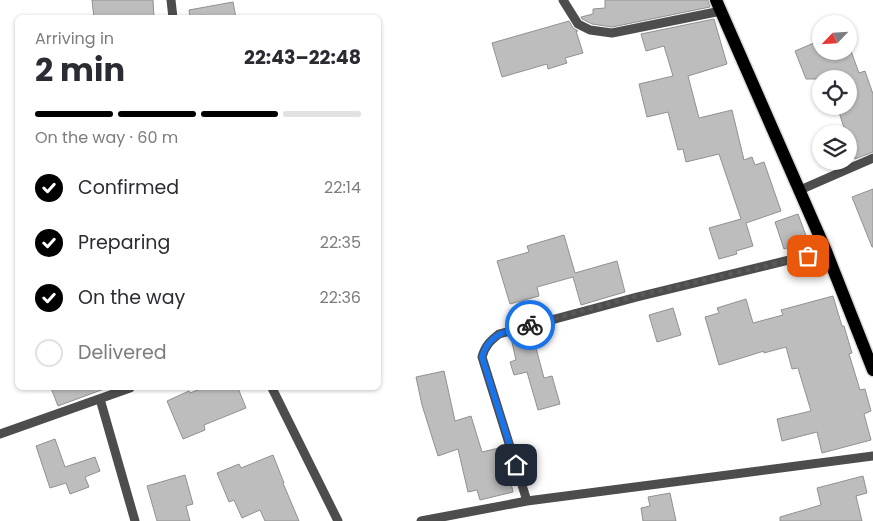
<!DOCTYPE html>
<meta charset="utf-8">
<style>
body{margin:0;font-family:Poppins,sans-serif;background:#f2f2f3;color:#2b2b33;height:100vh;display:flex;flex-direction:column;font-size:19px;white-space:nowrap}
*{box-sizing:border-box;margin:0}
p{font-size:16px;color:#7c7c81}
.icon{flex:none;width:28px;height:28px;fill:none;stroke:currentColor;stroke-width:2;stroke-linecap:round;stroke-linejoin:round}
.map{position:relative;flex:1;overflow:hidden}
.sheet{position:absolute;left:15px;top:15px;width:366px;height:375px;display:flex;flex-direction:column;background:#fff;border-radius:8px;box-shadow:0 1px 4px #0004}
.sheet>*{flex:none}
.needle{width:32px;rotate:245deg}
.buttons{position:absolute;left:812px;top:15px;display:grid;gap:10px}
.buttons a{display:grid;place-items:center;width:45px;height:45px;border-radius:50%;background:#fff;box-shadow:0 1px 4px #0004;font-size:25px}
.pin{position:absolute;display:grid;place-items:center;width:42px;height:42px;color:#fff;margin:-21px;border-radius:10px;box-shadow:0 2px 8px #0006}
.courier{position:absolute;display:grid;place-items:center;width:50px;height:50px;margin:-25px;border:4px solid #1a73e8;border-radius:50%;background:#fff;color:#222;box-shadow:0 1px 6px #0007}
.head em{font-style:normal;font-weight:700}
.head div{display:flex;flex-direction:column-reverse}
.head{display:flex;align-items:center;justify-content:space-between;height:85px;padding:0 20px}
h1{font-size:32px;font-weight:700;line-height:38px}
.bar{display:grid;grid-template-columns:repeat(4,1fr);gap:8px 5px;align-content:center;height:60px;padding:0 20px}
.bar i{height:6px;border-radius:4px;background:#e1e1e2}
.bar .active{background:#000}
.bar p{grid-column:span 4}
ol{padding:0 20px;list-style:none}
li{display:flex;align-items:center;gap:15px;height:55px}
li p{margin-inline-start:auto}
li .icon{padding:5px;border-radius:50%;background:#000;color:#fff;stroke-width:4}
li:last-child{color:#7c7c81}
li i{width:28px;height:28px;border:2px solid #e1e1e2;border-radius:50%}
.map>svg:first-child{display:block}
.building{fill:#bdbdbd;stroke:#919191}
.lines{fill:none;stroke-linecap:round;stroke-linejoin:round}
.major-casing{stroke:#dbdbdb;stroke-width:15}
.minor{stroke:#4d4d4d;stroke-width:9}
.major{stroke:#000;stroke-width:12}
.done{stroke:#595959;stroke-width:5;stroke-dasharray:0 9}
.route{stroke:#1a73e8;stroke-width:6}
</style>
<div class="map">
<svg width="873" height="521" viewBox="0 0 873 521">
<rect width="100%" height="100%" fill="#fff"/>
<path class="building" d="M92 0H153L154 18H94Z
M605 0H708L710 7 612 27 592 24 582 19 581 17 593 14V9L605 8Z
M233 2 236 18H190L189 10Z
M714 19 727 64 688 76 699 118 732 110 744 160 752 157 755 165 764 162 781 211 746 223 753 246 736 251 737 254 719 259 709 228 741 219 719 154 686 162 683 149 678 150 668 112 647 117 639 84 673 76 664 46 646 51 641 34Z
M569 21 573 28 578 31H576L583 53 565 58 567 63 548 69 547 64 502 77 492 43Z
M821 40V51H851L859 73 865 71 873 94V152L855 159 849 140V134H846L837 106H849V79H806L795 51Z
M873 189V247H872L852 197Z
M798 214 808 241 784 249 775 222Z
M564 235 575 273 617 261 625 292 581 305 573 277 537 287 539 296 510 304 497 261 529 252 527 246Z
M833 296 842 326H844L852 353 849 354 860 390 865 389 871 411 864 414 871 440 822 453 817 432 782 441 777 419 811 411 798 368 792 369 786 347 764 353V351L719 365 705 317 719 313 717 308 746 299 753 323 783 315 781 310Z
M673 308 681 335 657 342 649 315Z
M532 333 544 378 552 376 560 404 538 410 527 372 514 375 510 362 516 360 511 338Z
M444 371 455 421 471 416 482 452 503 447 513 492 480 500 477 490 468 492 458 449 438 456 422 405 416 377Z
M51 388H103L104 389 58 406Z
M203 388H238L246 408 204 425 205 430 183 439 167 401 189 391 190 393Z
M55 439 65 467 95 457 100 471 85 477 89 487 70 494 66 483 50 488 36 446Z
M273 455 284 483H283L299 521H265L260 510 242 518 234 500 229 502 217 473 239 464 241 468Z
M185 475 193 504 186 506 190 521H157L147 486Z
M863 476 867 493 856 496 862 521H780V517L821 505 817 488Z
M670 493 676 521H643L641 508 650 506 648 497Z"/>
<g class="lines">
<g class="major-casing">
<path id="major" d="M716 0 826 251 873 370"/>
</g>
<path class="minor" d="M171 0 173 18
M563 0 578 24 590 30 612 33 721 11
M800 190 873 158
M272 388 338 521
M100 399 135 521
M0 434 130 388
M527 501 482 357C485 346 490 341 499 334L637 297 826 251
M421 521 527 501 873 456"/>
<use href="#major" class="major"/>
</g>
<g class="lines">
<path class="done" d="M530 325 637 296 808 256"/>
<path class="route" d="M516 465 482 357C489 332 508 331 530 325"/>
</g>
</svg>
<div class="buttons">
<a><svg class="needle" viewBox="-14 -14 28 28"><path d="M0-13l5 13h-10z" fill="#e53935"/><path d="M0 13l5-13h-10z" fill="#7c7c81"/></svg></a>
<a><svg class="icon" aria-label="locate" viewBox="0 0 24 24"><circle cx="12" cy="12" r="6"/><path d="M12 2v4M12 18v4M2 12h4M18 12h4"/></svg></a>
<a><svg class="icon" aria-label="layers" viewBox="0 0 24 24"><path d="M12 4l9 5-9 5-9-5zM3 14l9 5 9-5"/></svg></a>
</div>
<div class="pin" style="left:808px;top:256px;background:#ea580c"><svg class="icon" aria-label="bag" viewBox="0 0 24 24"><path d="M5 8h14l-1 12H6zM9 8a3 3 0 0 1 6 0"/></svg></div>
<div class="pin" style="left:516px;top:465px;background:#1f2937"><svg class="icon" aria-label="home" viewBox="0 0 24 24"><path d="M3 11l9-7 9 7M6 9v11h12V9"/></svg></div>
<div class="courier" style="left:530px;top:325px"><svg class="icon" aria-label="bike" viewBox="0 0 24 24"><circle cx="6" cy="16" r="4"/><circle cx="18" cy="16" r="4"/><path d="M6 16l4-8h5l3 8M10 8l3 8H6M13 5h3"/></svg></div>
<section class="sheet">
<div class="head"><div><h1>2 min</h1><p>Arriving in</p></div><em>22:43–22:48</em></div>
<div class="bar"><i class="active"></i><i class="active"></i><i class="active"></i><i></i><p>On the way · 60 m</p></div>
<ol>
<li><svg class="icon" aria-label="check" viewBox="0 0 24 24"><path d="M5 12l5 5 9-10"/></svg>Confirmed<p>22:14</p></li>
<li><svg class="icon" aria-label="check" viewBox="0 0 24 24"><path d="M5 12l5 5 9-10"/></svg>Preparing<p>22:35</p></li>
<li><svg class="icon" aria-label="check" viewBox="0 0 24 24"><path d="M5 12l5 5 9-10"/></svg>On the way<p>22:36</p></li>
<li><i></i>Delivered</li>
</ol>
</section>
</div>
